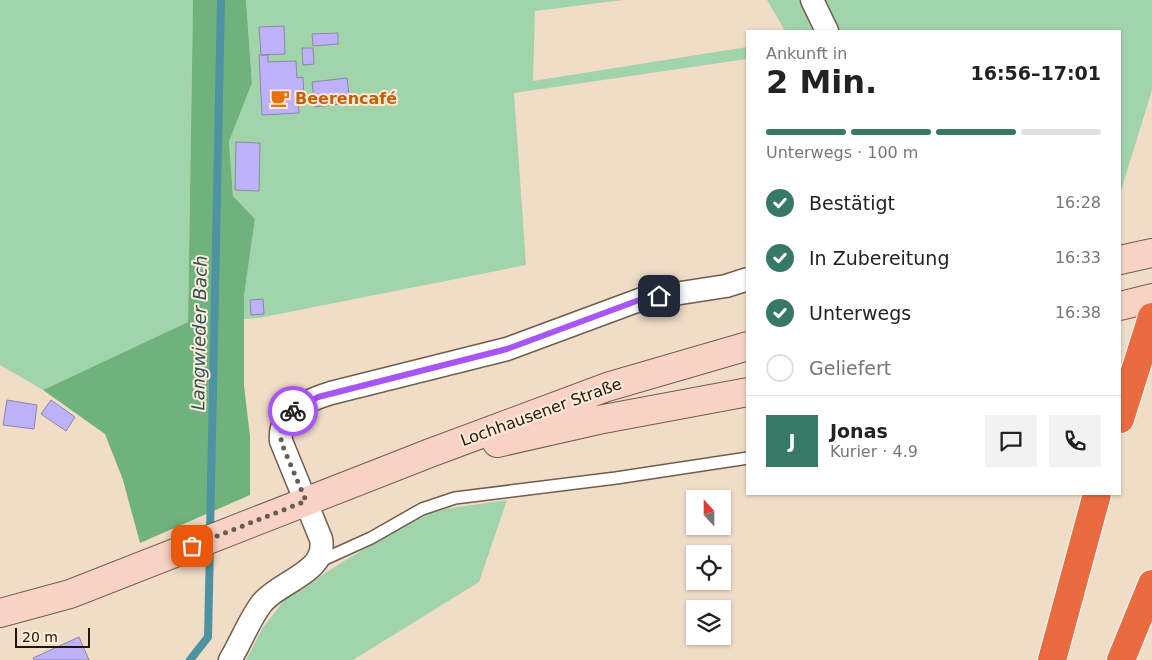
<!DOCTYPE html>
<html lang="de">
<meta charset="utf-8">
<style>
body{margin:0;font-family:"DejaVu Sans",sans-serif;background:#f2f2f2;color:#222;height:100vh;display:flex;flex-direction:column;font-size:19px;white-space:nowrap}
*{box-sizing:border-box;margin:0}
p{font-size:16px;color:#767676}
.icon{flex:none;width:28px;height:28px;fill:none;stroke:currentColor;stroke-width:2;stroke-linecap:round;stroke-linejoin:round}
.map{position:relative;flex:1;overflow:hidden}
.sheet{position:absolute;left:746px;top:30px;width:375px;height:465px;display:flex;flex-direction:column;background:#fff;border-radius:0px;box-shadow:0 1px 4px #0004}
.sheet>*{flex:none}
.needle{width:32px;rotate:339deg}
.tools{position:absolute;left:686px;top:490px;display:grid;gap:10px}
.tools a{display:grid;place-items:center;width:45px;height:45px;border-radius:0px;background:#fff;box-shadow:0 1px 4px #0004;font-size:25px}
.scale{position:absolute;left:15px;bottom:12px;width:75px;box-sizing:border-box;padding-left:5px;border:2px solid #1e160f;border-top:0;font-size:14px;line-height:18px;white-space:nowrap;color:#1e160f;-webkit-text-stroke:4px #ffead5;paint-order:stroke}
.pin{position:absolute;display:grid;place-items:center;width:42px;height:42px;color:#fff;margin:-21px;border-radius:10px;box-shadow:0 2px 8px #0006}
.courier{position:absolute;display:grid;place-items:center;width:50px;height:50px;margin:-25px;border:4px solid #a855f7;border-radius:50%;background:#fff;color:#222;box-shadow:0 1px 6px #0007}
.overview em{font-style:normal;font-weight:700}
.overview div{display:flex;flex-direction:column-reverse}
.overview{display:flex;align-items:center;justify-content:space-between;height:85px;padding:0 20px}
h1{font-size:32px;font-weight:700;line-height:38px}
.bar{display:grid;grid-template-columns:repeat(4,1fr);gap:8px 5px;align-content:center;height:60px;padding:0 20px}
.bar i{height:6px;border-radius:4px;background:#e0e0e0}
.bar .active{background:#387866}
.bar p{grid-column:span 4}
.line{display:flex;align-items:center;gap:12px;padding:0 20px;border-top:1px solid #e0e0e0}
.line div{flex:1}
.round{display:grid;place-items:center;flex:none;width:52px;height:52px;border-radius:0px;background:#f2f2f2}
ol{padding:0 20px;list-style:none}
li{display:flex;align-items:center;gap:15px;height:55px}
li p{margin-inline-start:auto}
li .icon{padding:5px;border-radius:50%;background:#387866;color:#fff;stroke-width:4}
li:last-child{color:#767676}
li i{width:28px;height:28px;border:2px solid #e0e0e0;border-radius:50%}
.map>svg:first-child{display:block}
.green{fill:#a2d4ac}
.forest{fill:#6fb27e}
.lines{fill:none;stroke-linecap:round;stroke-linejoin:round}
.stream{stroke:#4d93a1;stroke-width:8}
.building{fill:#bdb2fa;stroke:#8b88a0}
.service-casing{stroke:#705e4c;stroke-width:14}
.minor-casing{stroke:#705e4c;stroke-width:25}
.secondary-casing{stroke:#705e4c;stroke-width:30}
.motorway-casing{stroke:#fff;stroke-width:30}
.service{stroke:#fff;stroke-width:11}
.minor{stroke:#fff;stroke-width:22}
.secondary{stroke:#f8d3c5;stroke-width:28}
.motorway{stroke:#e96b3f;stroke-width:28}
.done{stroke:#685b50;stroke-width:5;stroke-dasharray:0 9}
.route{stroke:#a855f7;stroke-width:6}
.labels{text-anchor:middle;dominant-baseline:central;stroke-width:4;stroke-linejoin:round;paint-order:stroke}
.food-label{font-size:16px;font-weight:bold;fill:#c56008;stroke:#ffead5;text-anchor:start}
.street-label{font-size:16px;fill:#1e160f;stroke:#ffead5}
.water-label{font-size:18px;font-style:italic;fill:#25535d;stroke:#ffead5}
</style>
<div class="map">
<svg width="1152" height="660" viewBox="0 0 1152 660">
<rect width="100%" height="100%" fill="#f1dcc8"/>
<path class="green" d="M0 0H193L188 322 43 390 0 365Z
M246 0H623L535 11 533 81 747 47V59L514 93 526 265 259 318 244 319V296L255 219 233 196 229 143 252 83Z
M767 0H799L813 31H785Z
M824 0H1152V90L1120 194V31H839Z
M507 500 479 582 353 660H246L262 629 285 599 344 561 409 523 437 510Z"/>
<path class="forest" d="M193 0H246L252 83 229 142 233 196 255 219 244 296V386L250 436V495L140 543 123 480 105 434 43 390 188 322Z"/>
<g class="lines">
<path class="stream" d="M210 534 221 0
M190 660 208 637 210 545"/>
</g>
<path class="building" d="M284 26 285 54 261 55 259 27Z
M338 33V44L313 46 312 34Z
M302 48H313L314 64 303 65Z
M259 55H268V62L296 61 297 78 303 77 304 99 298 100 299 113 262 115Z
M347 78 350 103 315 107 312 82Z
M236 142 260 143 259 191 235 190Z
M263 299 264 314 251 315 250 300Z
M7 400 37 405 34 429 3 425Z
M51 400 75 417 66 431 41 414Z
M79 637 89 660H34L33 658Z"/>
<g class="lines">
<g class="service-casing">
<path id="service" d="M318 562 371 538 422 509 455 498 616 478 748 458"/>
</g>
<g class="minor-casing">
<path id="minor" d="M812 0 827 31
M230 660C241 642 249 620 262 603 280 581 328 572 321 539L281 441C278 412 308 400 331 393L507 349 642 299 726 286 748 279"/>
</g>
<g class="secondary-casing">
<path id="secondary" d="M1120 260 1152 253
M1120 306 1152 298
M497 443 598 420 748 392
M0 613 70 594 430 453 607 387 748 346"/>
</g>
<g class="motorway-casing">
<path id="motorway" d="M1120 419 1152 317
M1052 660 1097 494
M1121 660 1152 584"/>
</g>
<use href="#service" class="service"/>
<use href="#minor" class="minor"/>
<use href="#secondary" class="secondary"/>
<use href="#motorway" class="motorway"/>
</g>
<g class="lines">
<path class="done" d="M192 546 306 501 281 442 282 425 293 411"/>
<path class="route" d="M293 411 318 397 507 349 642 299 659 296"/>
</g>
<defs>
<g id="cafe-bare" transform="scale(1.5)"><path d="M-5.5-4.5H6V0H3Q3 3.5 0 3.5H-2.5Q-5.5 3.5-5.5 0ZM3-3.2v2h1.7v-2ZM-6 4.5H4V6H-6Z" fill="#e8710a" stroke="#ffead5" stroke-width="2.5" paint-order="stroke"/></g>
</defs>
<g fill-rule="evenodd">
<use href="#cafe-bare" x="280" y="98"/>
</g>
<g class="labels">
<g class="food-label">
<text x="295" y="98">Beerencafé</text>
</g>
<g class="street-label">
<text transform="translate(541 412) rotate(-20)">Lochhausener Straße</text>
</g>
<g class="water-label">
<text transform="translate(199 333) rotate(-89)">Langwieder Bach</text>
</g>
</g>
</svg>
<div class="tools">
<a><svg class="needle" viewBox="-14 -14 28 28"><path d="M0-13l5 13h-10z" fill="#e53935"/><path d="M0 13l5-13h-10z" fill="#767676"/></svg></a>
<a><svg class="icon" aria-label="locate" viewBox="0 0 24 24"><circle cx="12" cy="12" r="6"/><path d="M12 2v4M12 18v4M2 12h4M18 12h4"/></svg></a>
<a><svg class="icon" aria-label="layers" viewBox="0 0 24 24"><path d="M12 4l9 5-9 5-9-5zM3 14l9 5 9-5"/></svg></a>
</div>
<div class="scale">20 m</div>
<div class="pin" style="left:192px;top:546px;background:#ea580c"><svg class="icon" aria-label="bag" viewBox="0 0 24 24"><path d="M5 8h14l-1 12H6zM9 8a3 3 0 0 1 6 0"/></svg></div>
<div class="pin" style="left:659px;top:296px;background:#1f2937"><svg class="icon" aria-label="home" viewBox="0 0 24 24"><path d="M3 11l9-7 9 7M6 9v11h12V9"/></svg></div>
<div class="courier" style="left:293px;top:411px"><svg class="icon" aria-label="bike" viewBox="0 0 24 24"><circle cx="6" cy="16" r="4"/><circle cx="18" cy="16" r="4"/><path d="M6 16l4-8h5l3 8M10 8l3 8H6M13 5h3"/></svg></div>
<section class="sheet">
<div class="overview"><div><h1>2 Min.</h1><p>Ankunft in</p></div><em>16:56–17:01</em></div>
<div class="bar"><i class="active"></i><i class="active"></i><i class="active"></i><i></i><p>Unterwegs · 100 m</p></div>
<ol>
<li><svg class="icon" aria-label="check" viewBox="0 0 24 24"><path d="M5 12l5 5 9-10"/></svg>Bestätigt<p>16:28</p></li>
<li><svg class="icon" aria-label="check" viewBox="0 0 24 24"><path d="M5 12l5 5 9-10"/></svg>In Zubereitung<p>16:33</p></li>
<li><svg class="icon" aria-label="check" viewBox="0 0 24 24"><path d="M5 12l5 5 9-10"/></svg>Unterwegs<p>16:38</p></li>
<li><i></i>Geliefert</li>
</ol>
<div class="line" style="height:90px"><b class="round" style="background:#387866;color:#fff">J</b><div><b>Jonas</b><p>Kurier · 4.9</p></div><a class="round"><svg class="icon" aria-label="chat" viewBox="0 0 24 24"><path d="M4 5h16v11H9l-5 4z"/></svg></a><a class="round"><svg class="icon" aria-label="phone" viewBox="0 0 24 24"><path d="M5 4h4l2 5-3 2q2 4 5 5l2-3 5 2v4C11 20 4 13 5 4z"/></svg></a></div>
</section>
</div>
